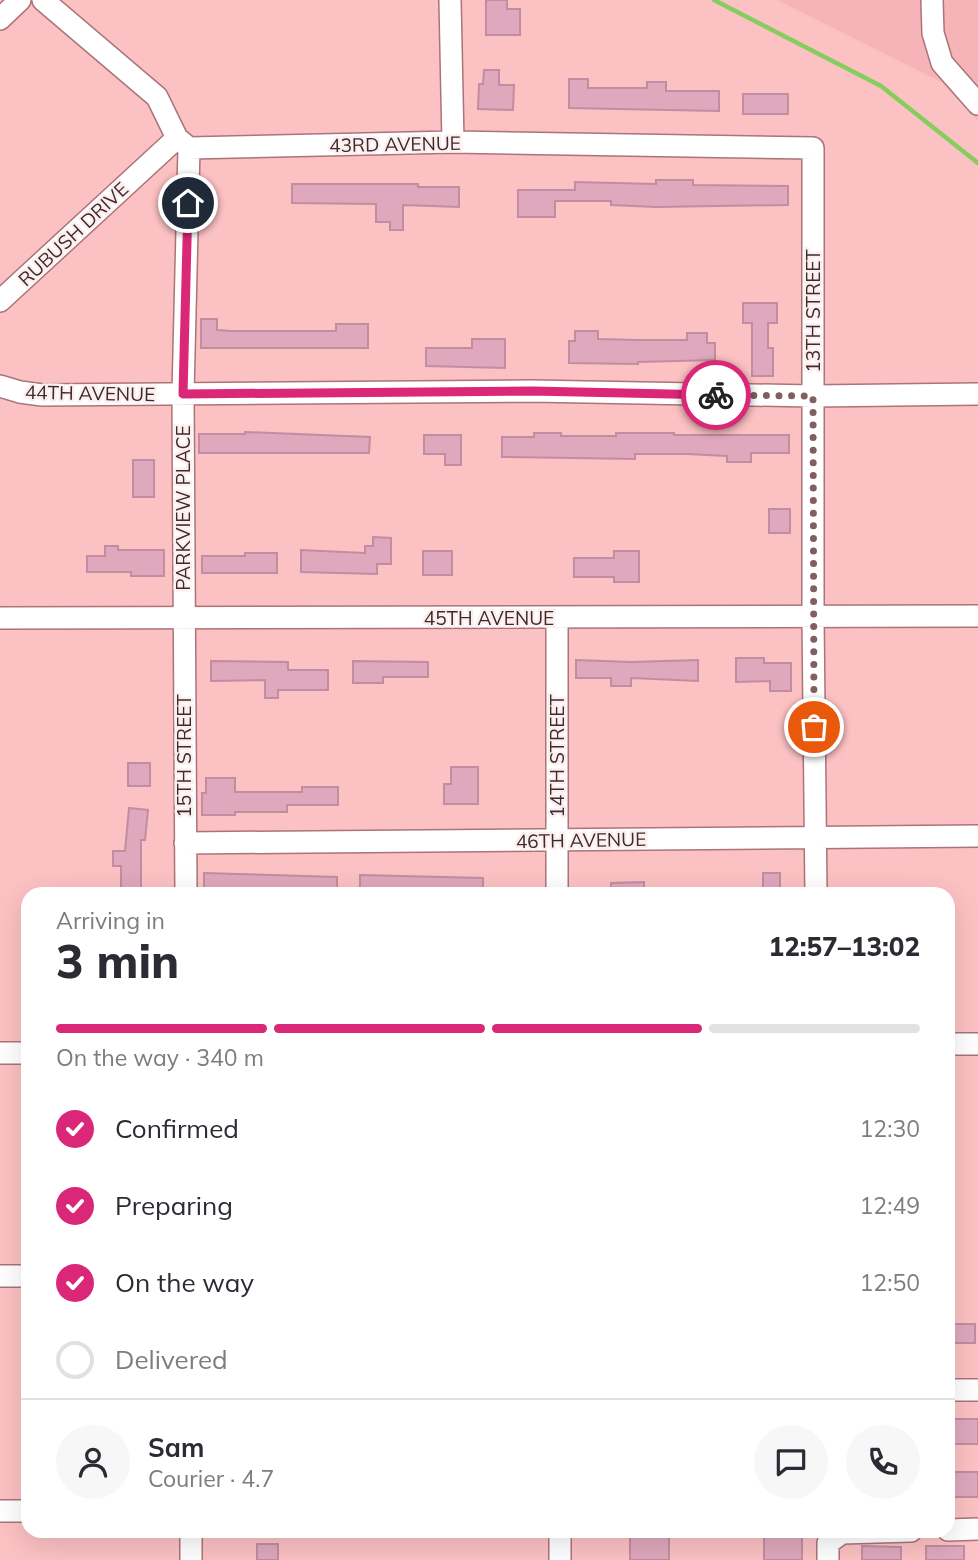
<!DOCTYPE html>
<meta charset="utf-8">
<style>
body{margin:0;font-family:Mulish,sans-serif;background:#f7f7f7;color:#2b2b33;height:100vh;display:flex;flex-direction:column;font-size:26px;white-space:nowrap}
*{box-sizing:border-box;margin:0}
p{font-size:23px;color:#7c7c81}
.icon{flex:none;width:38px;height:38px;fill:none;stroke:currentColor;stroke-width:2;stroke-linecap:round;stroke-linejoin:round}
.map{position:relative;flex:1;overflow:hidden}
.details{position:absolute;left:21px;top:887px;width:934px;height:651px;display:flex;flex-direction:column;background:#fff;border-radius:21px;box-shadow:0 7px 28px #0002}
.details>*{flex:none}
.pin{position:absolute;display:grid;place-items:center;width:60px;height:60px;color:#fff;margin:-30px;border:4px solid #fff;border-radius:50%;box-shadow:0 2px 7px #0007}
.courier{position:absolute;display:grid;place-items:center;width:70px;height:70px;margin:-35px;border:5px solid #db2777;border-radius:50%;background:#fff;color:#222;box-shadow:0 2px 9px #0007}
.head em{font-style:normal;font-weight:800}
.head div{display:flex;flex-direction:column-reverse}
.head{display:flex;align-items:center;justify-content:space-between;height:119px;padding:0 35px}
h1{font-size:46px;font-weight:800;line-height:52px}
.bar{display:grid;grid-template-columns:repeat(4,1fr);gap:10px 7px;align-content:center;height:84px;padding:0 35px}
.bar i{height:9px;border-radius:5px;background:#e1e1e2}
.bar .active{background:#db2777}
.bar p{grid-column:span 4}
.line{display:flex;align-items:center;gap:18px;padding:0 35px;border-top:2px solid #e1e1e2}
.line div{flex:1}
.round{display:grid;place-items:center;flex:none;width:74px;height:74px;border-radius:37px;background:#f7f7f7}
ol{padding:0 35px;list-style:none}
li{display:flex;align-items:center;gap:21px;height:77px}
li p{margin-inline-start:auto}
li .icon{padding:7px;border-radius:50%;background:#db2777;color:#fff;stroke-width:4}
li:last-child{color:#7c7c81}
li i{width:38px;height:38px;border:4px solid #e1e1e2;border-radius:50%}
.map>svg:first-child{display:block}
.built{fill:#f7b4b8}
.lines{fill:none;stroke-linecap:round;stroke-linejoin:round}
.stream{stroke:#87cd5e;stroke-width:4.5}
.building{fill:#dfa8bc;stroke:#c28da1;stroke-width:2}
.minor-casing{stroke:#aa7478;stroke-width:24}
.minor{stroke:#fff;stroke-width:21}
.done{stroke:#815e60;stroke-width:7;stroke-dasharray:0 12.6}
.route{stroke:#db2777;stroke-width:9}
.labels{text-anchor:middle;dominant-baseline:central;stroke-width:5;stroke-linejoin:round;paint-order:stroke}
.street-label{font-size:19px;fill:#3f292a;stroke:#fceff0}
</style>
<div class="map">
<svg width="978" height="1560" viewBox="0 0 978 1560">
<rect width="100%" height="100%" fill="#fcc1c3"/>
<path class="built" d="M777 0H978V121L941 82Z"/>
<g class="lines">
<path class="stream" d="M714 0 881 86 978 163"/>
</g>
<path class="building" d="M486 0H507V9H520V35H486Z
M484 70H499V85H514L513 110 478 109 479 84H483Z
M569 79H588V88H647V82H666V91H719V111L569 108Z
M743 94H788V114H743Z
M656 180H693V185L788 186V205L656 207 611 205V201H555V217H518V190H575V182L656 184Z
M292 184H418V187H459V207L403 205V230H390V222H376V204L292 203Z
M743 303H777V323H768V348H773V376H752V323H743Z
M201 319H217V330L231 331H336V324H368V348H201Z
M575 331H598V339L638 340H687V333H707V343H715V360L638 362V364L569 363V341H575Z
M472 339H505V368L426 366V348H472Z
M245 432 370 437 369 453H199V434H245Z
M534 433H561V436H616V433H674V435H789V453H751V462H727V456L687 454H635V459L502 457V437H534Z
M424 435H461V465H445V454H424Z
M133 460H154V497H133Z
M769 509H790V533H769Z
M373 537 391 538V564H377V574L301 572V550L365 553V546H373Z
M105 546H118V550H164V576H131V572H87V556H105Z
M423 551H452V575H423Z
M614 551H639V582H614V577H574V558H614Z
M245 553H277V573H202V556H245Z
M736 658H764V663H791V691H770V681L736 682Z
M576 660 631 662 698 660V681L631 678V686H611V678H576Z
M211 661 288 662V670H328V690H278V698H265V680L211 681Z
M353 661 428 662V677H383V683H353Z
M128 763H150V786H128Z
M451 767H478V804H444V784H451Z
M206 778H235V792H302V787H338V805H287V812H235V815H202V793H206Z
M129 808 148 810 145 840H141V890H121V866H113V851H125Z
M204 873 337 877V894H204Z
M763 873H780V894H763Z
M360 875 483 878V894H452V892L360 893Z
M644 882V894H611V883Z
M948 1324H975V1343H948Z
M948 1419H978V1444H948Z
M948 1472H978V1497H948Z
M630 1531H669V1560H630Z
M764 1531H802V1560H764Z
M257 1544H278V1560H257Z
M862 1546 901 1547V1560H862Z
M926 1546H964V1560H926Z"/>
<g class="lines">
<g class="minor-casing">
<path id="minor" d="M43 0 157 97 177 138 189 148 453 142 813 148V617L816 894
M450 0 453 142
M932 0 933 33 942 63 978 104
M0 19 20 0
M0 301 177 138
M0 386 20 392 42 395 532 391 813 396 978 394
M0 618 978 616
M557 618V894
M185 843 978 836
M186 894 183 394 189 148
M948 1044H978
M0 1053H28
M0 1276H28
M948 1390H978
M0 1511H28
M948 1530 978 1529
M191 1531V1560
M560 1531V1560
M828 1560V1543L842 1533 911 1531"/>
</g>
<use href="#minor" class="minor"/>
</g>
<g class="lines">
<path class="done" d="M716 395 813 396 814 727"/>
<path class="route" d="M188 203 183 394 532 391 716 395"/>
</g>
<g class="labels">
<g class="street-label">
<text transform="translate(395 144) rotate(-1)">43RD AVENUE</text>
<text transform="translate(73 234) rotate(-43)">RUBUSH DRIVE</text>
<text transform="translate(813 311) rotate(-90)">13TH STREET</text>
<text transform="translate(90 393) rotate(1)">44TH AVENUE</text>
<text transform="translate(183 508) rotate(-90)">PARKVIEW PLACE</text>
<text x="489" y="618">45TH AVENUE</text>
<text transform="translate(184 756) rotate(-90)">15TH STREET</text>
<text transform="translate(557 756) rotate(-90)">14TH STREET</text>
<text transform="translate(581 840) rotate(-1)">46TH AVENUE</text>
</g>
</g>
</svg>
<div class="pin" style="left:814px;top:727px;background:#ea580c"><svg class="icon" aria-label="bag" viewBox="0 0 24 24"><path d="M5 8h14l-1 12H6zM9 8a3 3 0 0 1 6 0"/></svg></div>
<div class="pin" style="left:188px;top:203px;background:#1f2937"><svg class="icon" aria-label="home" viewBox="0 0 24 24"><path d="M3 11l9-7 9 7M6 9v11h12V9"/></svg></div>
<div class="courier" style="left:716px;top:395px"><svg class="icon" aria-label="bike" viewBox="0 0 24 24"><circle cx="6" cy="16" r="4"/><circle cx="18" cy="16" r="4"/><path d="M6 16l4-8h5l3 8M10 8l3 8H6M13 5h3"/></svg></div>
<section class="details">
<div class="head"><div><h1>3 min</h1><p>Arriving in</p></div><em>12:57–13:02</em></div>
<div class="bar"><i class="active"></i><i class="active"></i><i class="active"></i><i></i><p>On the way · 340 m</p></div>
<ol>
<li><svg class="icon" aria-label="check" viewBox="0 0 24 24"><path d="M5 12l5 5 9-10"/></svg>Confirmed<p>12:30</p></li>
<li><svg class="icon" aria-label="check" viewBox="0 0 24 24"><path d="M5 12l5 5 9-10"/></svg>Preparing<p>12:49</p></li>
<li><svg class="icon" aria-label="check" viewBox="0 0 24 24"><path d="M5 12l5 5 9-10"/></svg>On the way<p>12:50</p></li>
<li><i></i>Delivered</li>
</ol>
<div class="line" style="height:126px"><a class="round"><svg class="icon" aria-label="person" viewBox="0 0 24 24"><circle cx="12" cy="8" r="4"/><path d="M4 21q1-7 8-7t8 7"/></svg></a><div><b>Sam</b><p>Courier · 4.7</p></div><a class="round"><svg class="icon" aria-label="chat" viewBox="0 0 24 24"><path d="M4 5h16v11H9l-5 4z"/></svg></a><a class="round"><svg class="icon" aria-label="phone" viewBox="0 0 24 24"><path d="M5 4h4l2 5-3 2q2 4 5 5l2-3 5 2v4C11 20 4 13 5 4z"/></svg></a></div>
</section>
</div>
